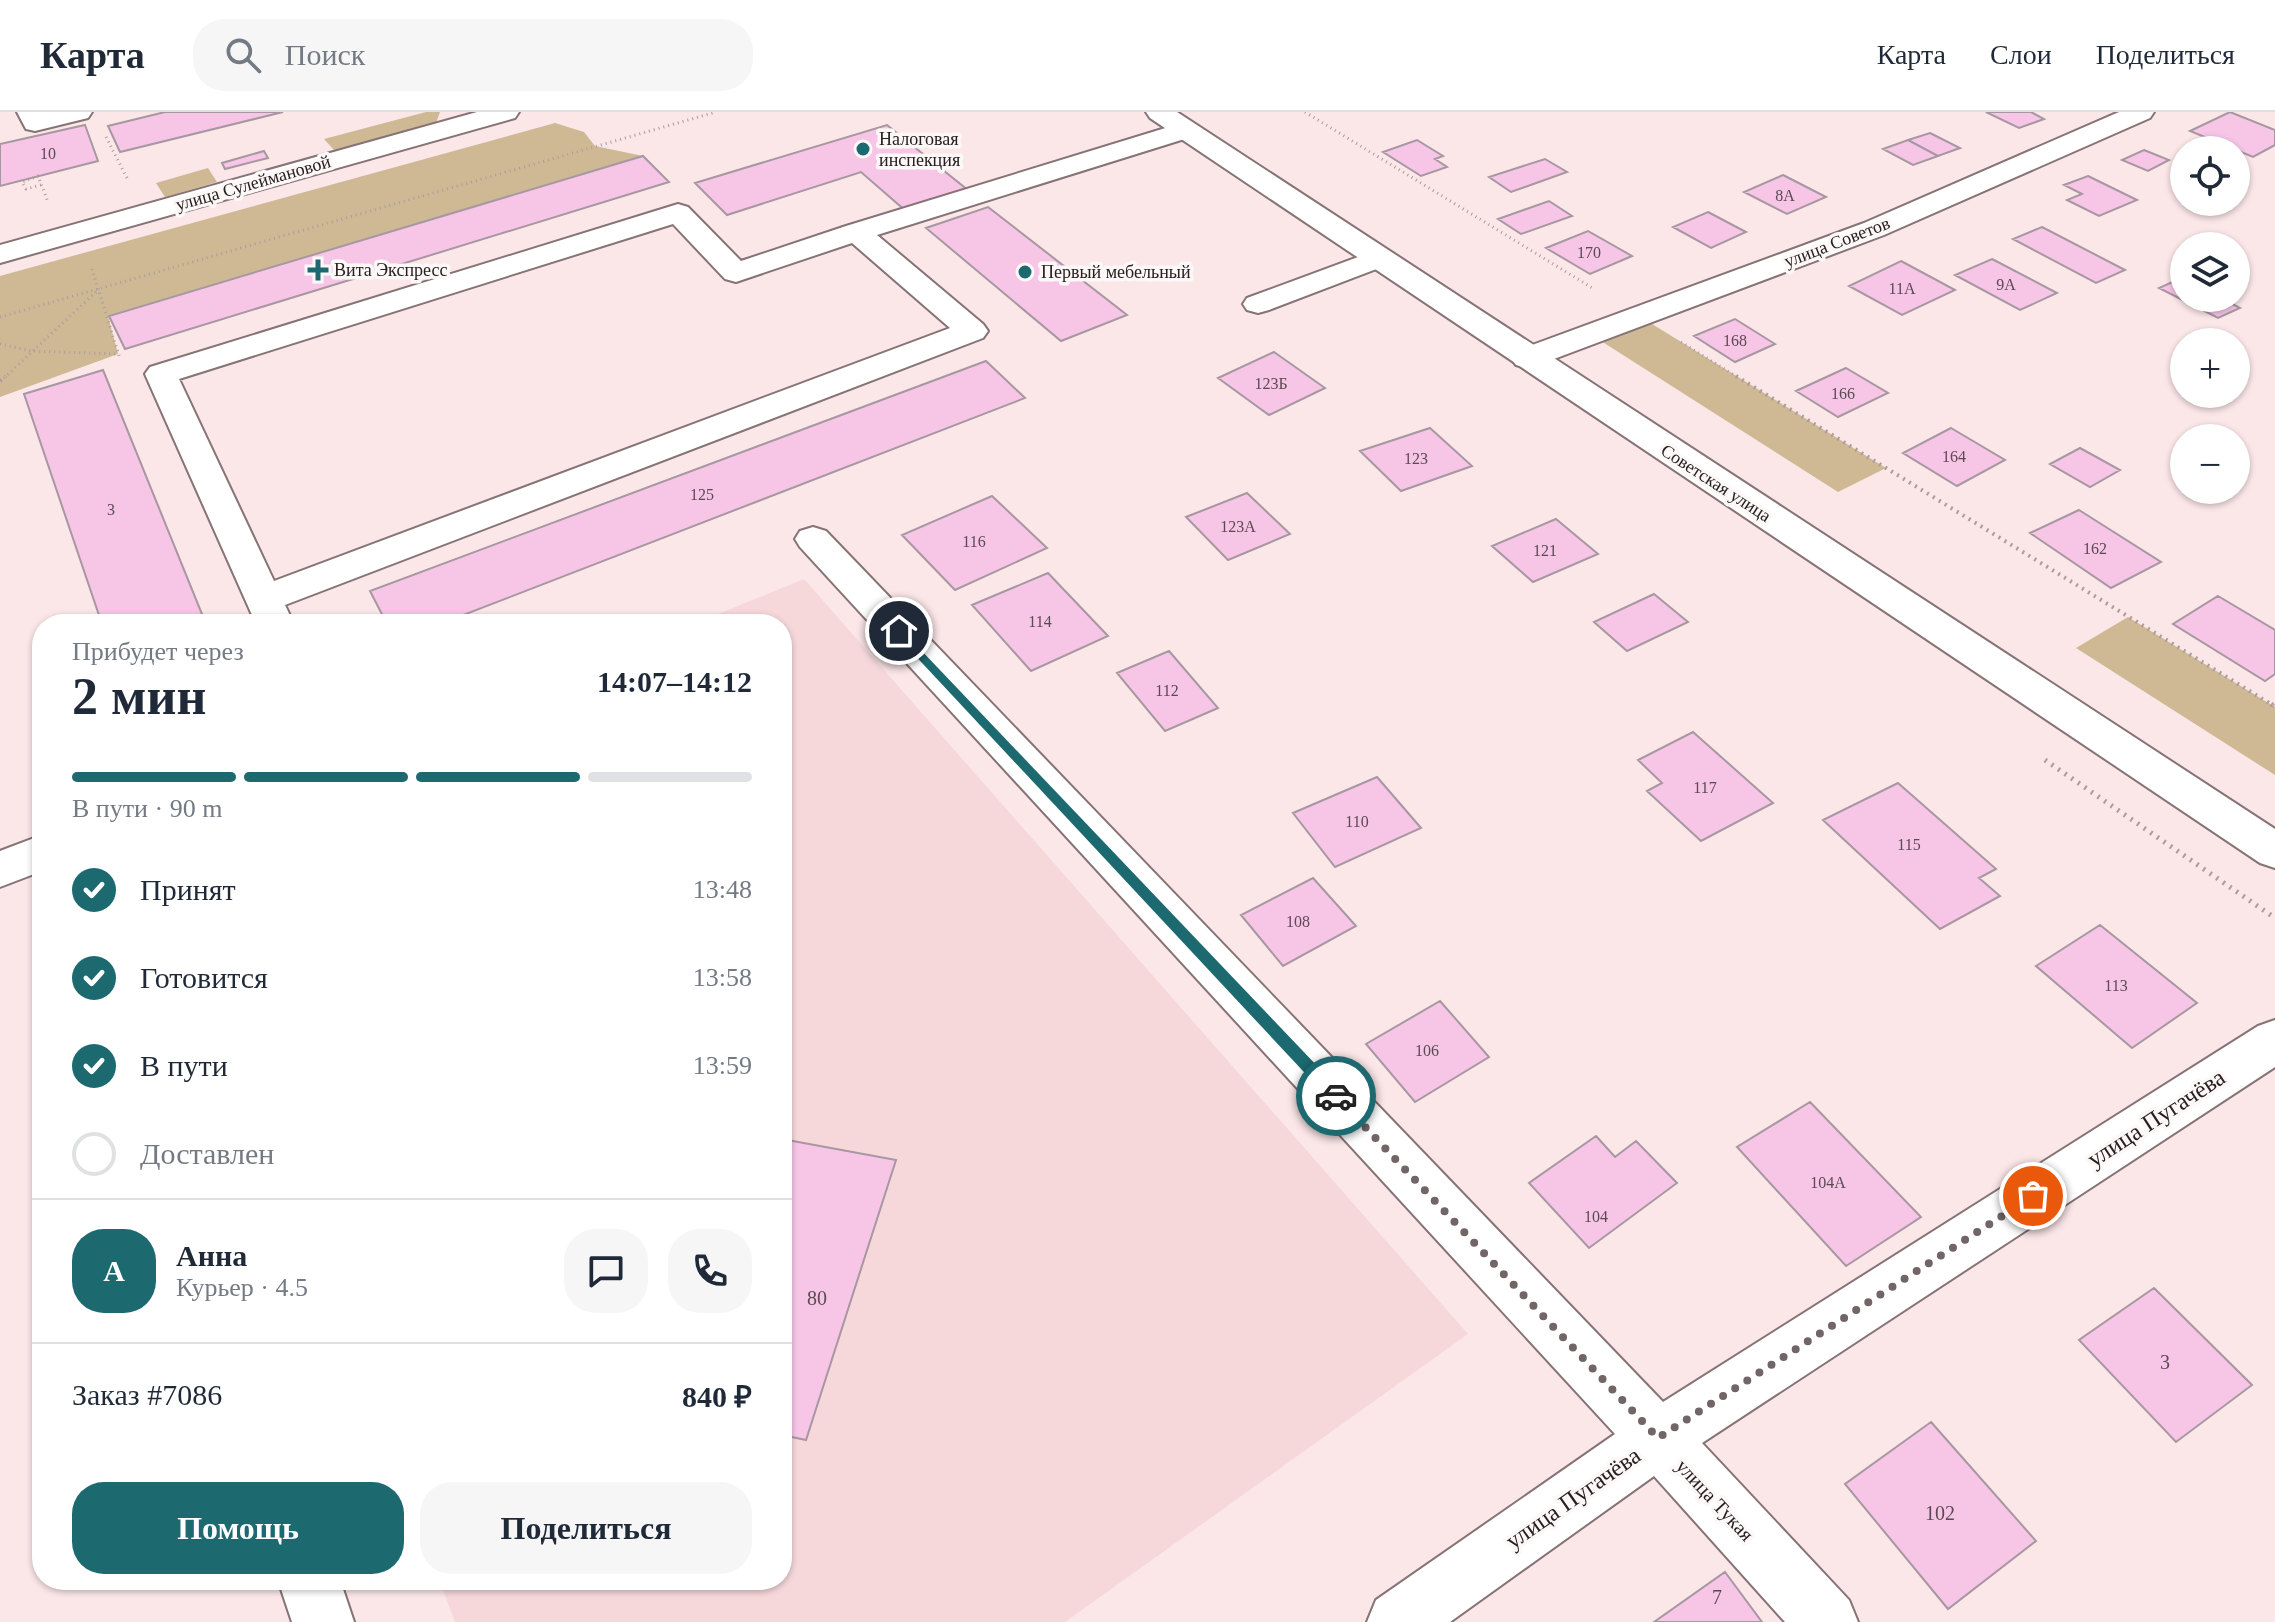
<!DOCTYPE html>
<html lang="ru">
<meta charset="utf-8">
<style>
body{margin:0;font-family:"Times New Roman",serif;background:#f6f6f7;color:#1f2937;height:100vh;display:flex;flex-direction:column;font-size:30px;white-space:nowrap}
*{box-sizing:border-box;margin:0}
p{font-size:26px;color:#747a83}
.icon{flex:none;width:44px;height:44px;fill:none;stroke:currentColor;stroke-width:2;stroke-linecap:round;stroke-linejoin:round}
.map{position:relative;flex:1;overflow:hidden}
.side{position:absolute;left:32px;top:502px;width:760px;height:976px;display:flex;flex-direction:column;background:#fff;border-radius:32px;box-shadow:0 2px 6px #0004}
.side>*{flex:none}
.tools{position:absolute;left:2170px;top:24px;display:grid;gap:16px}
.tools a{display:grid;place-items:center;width:80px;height:80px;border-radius:50%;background:#fff;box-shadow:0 2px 6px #0004;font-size:40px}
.pin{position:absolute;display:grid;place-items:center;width:68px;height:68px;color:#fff;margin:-34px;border:4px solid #fff;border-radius:50%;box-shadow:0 2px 8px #0007}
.courier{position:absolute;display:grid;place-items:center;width:80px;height:80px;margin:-40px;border:6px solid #1d6970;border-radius:50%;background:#fff;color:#222;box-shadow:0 2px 10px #0007}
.overview em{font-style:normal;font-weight:700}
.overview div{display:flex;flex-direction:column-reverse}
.overview{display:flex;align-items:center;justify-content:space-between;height:136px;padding:0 40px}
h1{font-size:52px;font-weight:700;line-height:60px}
.bar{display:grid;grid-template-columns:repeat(4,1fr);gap:12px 8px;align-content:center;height:96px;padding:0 40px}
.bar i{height:10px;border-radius:6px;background:#e0e1e3}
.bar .active{background:#1d6970}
.bar p{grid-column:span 4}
.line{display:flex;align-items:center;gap:20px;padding:0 40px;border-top:2px solid #e0e1e3}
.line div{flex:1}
.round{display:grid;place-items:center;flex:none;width:84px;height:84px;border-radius:32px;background:#f6f6f7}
ol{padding:0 40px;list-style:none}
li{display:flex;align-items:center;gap:24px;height:88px}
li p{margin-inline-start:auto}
li .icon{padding:8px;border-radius:50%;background:#1d6970;color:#fff;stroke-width:4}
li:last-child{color:#747a83}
li i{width:44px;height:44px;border:4px solid #e0e1e3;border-radius:50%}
.button{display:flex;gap:16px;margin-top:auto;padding:16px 40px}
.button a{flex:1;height:92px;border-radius:32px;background:#1d6970;color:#fff;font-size:32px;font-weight:700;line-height:92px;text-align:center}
.button a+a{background:#f6f6f7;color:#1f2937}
header{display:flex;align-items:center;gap:48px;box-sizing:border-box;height:112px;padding:0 40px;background:#fff;border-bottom:2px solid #e0e1e3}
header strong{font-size:38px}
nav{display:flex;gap:44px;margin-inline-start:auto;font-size:28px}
.search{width:560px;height:72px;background:#f6f6f7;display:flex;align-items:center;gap:20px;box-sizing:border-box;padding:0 28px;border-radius:32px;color:#747a83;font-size:30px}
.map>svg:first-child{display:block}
.built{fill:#f6d8db}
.green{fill:#cfb995}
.building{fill:#f7c6e7;stroke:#a797a1;stroke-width:2}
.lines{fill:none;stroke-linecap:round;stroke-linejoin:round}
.minor-casing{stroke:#867375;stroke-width:4}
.major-casing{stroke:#867375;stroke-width:4}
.path-far2{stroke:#ab9c9d;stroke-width:3;stroke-dasharray:1 4;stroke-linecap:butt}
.path-far1{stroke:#ab9c9d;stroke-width:4;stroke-dasharray:2 5;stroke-linecap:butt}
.path{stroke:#ab9c9d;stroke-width:5;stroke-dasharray:2 6;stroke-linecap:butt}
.minor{fill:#fff;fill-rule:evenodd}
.major{fill:#fff;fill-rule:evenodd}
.route{fill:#1d6970}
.done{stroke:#716566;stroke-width:8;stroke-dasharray:0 14.4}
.poi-dot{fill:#1d6970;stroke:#fcf8f8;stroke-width:3}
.labels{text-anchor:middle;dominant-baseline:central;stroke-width:7;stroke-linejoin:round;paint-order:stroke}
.number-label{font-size:16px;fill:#5b4a52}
.far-poi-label{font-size:18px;fill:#272020;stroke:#fcf8f8;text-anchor:start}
.far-street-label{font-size:18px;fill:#272020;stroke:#fcf8f8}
.near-number-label{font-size:20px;fill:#5b4a52}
.street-label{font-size:20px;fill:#272020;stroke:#fcf8f8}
.near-street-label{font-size:24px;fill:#272020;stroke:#fcf8f8}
</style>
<header>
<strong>Карта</strong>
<div class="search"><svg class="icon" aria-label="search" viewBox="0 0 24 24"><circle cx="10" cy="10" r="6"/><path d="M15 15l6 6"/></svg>Поиск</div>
<nav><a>Карта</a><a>Слои</a><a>Поделиться</a></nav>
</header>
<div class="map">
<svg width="2275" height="1510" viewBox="0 0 2275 1510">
<rect width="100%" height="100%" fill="#fbe6e8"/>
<path class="built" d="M804 467 1468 1222 1065 1510H455L439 1468H782V512H694Z"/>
<path class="green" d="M426 0H440L436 11 334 38 324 27Z
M555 11 584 20 595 34 643 44 108 204 118 242 0 285V164Z
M208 56 217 70 165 85 156 71Z
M1639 204 1886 356 1838 380 1590 222Z
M2128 505 2275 595V663L2076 536Z"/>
<path class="building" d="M165 0H283L120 40 108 14Z
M1986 0H2031L2044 7 2019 16Z
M2230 0 2275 18V33L2253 45 2190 19Z
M85 13 98 49 0 74V32Z
M887 13 969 79 907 100 861 60 727 103 695 71Z
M1930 21 1960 36 1938 44 1908 28Z
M1417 28 1443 44 1435 47 1447 55 1421 64 1383 40Z
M1908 28 1938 44 1913 53 1883 37Z
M2144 38 2169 48 2148 59 2122 48Z
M264 39 268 46 225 57 222 51Z
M643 44 669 70 125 237 109 204Z
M1545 47 1567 60 1511 80 1489 65Z
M1783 63 1826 85 1787 102 1744 80Z
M2088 64 2137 88 2099 104 2067 88 2082 82 2064 73Z
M1549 89 1572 104 1521 122 1498 107Z
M988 95 1127 203 1061 229 926 116Z
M1708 100 1746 120 1711 136 1673 115Z
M2042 115 2125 158 2096 171 2013 127Z
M1588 119 1632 144 1590 162 1546 136Z
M1992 147 2057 181 2020 198 1955 163Z
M1901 149 1955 178 1902 203 1849 174Z
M2181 166 2184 167V186H2221L2240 196 2218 206 2159 176Z
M1735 207 1775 232 1735 250 1694 224Z
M1274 240 1325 276 1269 303 1218 266Z
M986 249 1025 286 440 512H387L370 479Z
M1846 256 1888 281 1838 305 1796 279Z
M103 258 206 512H102L24 282Z
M1430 316 1472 354 1401 379 1360 339Z
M1951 316 2005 348 1957 374 1903 341Z
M2080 336 2120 358 2090 375 2050 352Z
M1247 381 1290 422 1228 448 1186 405Z
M992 384 1047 436 955 478 902 423Z
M2079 398 2161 450 2111 476 2030 421Z
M1556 407 1598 442 1533 470 1492 434Z
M1048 461 1108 524 1031 559 972 493Z
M1654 482 1688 510 1627 539 1594 510Z
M2218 484 2275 518V562L2265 569 2173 512Z
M1169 539 1218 596 1165 619 1117 561Z
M1693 620 1773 691 1701 729 1647 679 1662 671 1638 648Z
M1377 665 1421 716 1335 755 1293 701Z
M1898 671 1996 757 1979 766 2000 784 1940 817 1823 708Z
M1313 766 1356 814 1283 854 1241 803Z
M2100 813 2197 891 2132 936 2036 854Z
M1440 889 1489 945 1415 990 1366 932Z
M1810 990 1921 1105 1846 1154 1737 1035Z
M1596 1024 1615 1045 1636 1029 1677 1071 1589 1136 1529 1071Z
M782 1027 896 1048 806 1328 782 1323Z
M2154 1176 2252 1273 2176 1330 2079 1228Z
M1931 1310 2036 1429 1948 1497 1845 1372Z
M1725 1460 1762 1510H1654Z"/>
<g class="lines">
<g class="minor-casing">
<path id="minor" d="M17 0H92L88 6 35 19 26 17Z
M477 0H519L515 6 0 151V133Z
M2119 0H2154L2150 6 1884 123 1538 253 1527 256 1516 253 1511 246 1516 239 1864 111Z
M1185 10 1194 12 1198 18 1194 24 877 123 983 212 988 219 983 226 285 493 294 512H256L145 262 150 255 678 92 688 95 741 149 846 114ZM673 112 725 167 736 170 852 131 950 216 274 469 179 267Z
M1377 138 1387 141 1392 147 1387 153 1269 198 1258 201 1247 198 1243 192 1247 186Z
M813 415 826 419 1663 1290 2258 914 2275 908V955L1702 1331 1849 1488 1858 1510H1785L1654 1364 1450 1510H1367L1376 1488 1615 1322 800 435 795 427 800 419Z
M42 723V759L0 775V739Z
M278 1468H340L354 1510H292Z"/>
</g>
<g class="major-casing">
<path id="major" d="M1146 0H1177L2275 717V756L2260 751 1150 6Z"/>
</g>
<path class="path-far2" d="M1305 0 1594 177
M106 25 127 66
M41 73 26 77 22 70 38 64 48 90
M92 157 120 247
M0 205 716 0
M1681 230 1739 266
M0 232 32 239 118 242
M4 266 99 177"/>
<path class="path-far1" d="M1736 264 2274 594
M0 269 6 264"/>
<path class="path" d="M2271 592 2275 595
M2045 648 2275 806"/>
<use href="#minor" class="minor"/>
<use href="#major" class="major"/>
</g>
<path class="route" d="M899 515 1341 979V989H1331L895 522V516Z"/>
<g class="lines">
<path class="done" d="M1336 984 1658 1326 2033 1084"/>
</g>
<g class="poi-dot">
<circle cx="863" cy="37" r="8"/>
<path d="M314 146h8v8h8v8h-8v8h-8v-8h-8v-8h8z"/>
<circle cx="1025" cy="160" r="8"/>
</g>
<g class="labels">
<g class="number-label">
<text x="48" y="41">10</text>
<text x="1785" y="83">8А</text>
<text x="1589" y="140">170</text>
<text x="2006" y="172">9А</text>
<text x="1902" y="176">11А</text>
<text x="1735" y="228">168</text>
<text x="1271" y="271">123Б</text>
<text x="1843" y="281">166</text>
<text x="1954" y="344">164</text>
<text x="1416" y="346">123</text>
<text x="702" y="382">125</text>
<text x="111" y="397">3</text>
<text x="1238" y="414">123А</text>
<text x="974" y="429">116</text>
<text x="2095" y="436">162</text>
<text x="1545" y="438">121</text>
<text x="1040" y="509">114</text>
<text x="1167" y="578">112</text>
<text x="1705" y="675">117</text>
<text x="1357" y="709">110</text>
<text x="1909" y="732">115</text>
<text x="1298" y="809">108</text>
<text x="2116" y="873">113</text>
<text x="1427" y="938">106</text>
<text x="1828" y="1070">104А</text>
<text x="1596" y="1104">104</text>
</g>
<g class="far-poi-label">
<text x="879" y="27">Налоговая<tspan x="879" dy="21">инспекция</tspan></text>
<text x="334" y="158">Вита Экспресс</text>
<text x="1041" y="160">Первый мебельный</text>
</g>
<g class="far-street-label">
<text transform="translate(253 71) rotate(-16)">улица Сулеймановой</text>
<text transform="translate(1837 130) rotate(-21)">улица Советов</text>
<text transform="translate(1716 371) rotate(33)">Советская улица</text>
</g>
<g class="near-number-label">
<text x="817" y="1186">80</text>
<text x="2165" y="1250">3</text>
<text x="1940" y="1401">102</text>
<text x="1717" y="1485">7</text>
</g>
<g class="street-label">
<text transform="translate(1715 1388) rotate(47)">улица Тукая</text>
</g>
<g class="near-street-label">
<text transform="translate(2156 1006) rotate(-33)">улица Пугачёва</text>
<text transform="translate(1573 1386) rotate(-35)">улица Пугачёва</text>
</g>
</g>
</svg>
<div class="tools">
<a><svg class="icon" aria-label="locate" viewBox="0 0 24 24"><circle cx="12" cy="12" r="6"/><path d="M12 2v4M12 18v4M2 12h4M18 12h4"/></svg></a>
<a><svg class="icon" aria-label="layers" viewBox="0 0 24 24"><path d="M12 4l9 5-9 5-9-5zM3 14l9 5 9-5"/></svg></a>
<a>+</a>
<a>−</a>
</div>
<div class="pin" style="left:2033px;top:1084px;background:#ea580c"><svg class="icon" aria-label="bag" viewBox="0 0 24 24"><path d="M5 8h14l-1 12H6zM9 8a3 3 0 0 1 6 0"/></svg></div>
<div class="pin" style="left:899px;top:519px;background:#1f2937"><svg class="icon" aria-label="home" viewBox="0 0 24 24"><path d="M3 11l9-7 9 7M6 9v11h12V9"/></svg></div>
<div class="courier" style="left:1336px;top:984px"><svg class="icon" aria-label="car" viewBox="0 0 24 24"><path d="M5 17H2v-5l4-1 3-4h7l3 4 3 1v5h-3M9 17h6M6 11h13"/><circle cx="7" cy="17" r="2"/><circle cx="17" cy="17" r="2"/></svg></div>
<section class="side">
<div class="overview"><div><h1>2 мин</h1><p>Прибудет через</p></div><em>14:07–14:12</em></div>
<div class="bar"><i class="active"></i><i class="active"></i><i class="active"></i><i></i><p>В пути · 90 m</p></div>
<ol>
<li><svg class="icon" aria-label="check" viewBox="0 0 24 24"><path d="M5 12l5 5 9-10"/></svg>Принят<p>13:48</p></li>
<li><svg class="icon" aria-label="check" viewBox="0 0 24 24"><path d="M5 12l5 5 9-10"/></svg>Готовится<p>13:58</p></li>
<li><svg class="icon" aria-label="check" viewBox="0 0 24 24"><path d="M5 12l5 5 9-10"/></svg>В пути<p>13:59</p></li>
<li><i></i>Доставлен</li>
</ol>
<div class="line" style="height:144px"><b class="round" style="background:#1d6970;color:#fff">А</b><div><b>Анна</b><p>Курьер · 4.5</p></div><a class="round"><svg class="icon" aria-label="chat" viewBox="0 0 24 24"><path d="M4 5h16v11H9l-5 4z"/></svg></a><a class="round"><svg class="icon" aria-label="phone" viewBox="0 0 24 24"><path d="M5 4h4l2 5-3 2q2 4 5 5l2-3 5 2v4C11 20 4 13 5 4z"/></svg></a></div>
<div class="line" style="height:104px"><div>Заказ #7086</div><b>840 ₽</b></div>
<div class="button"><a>Помощь</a><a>Поделиться</a></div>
</section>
</div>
